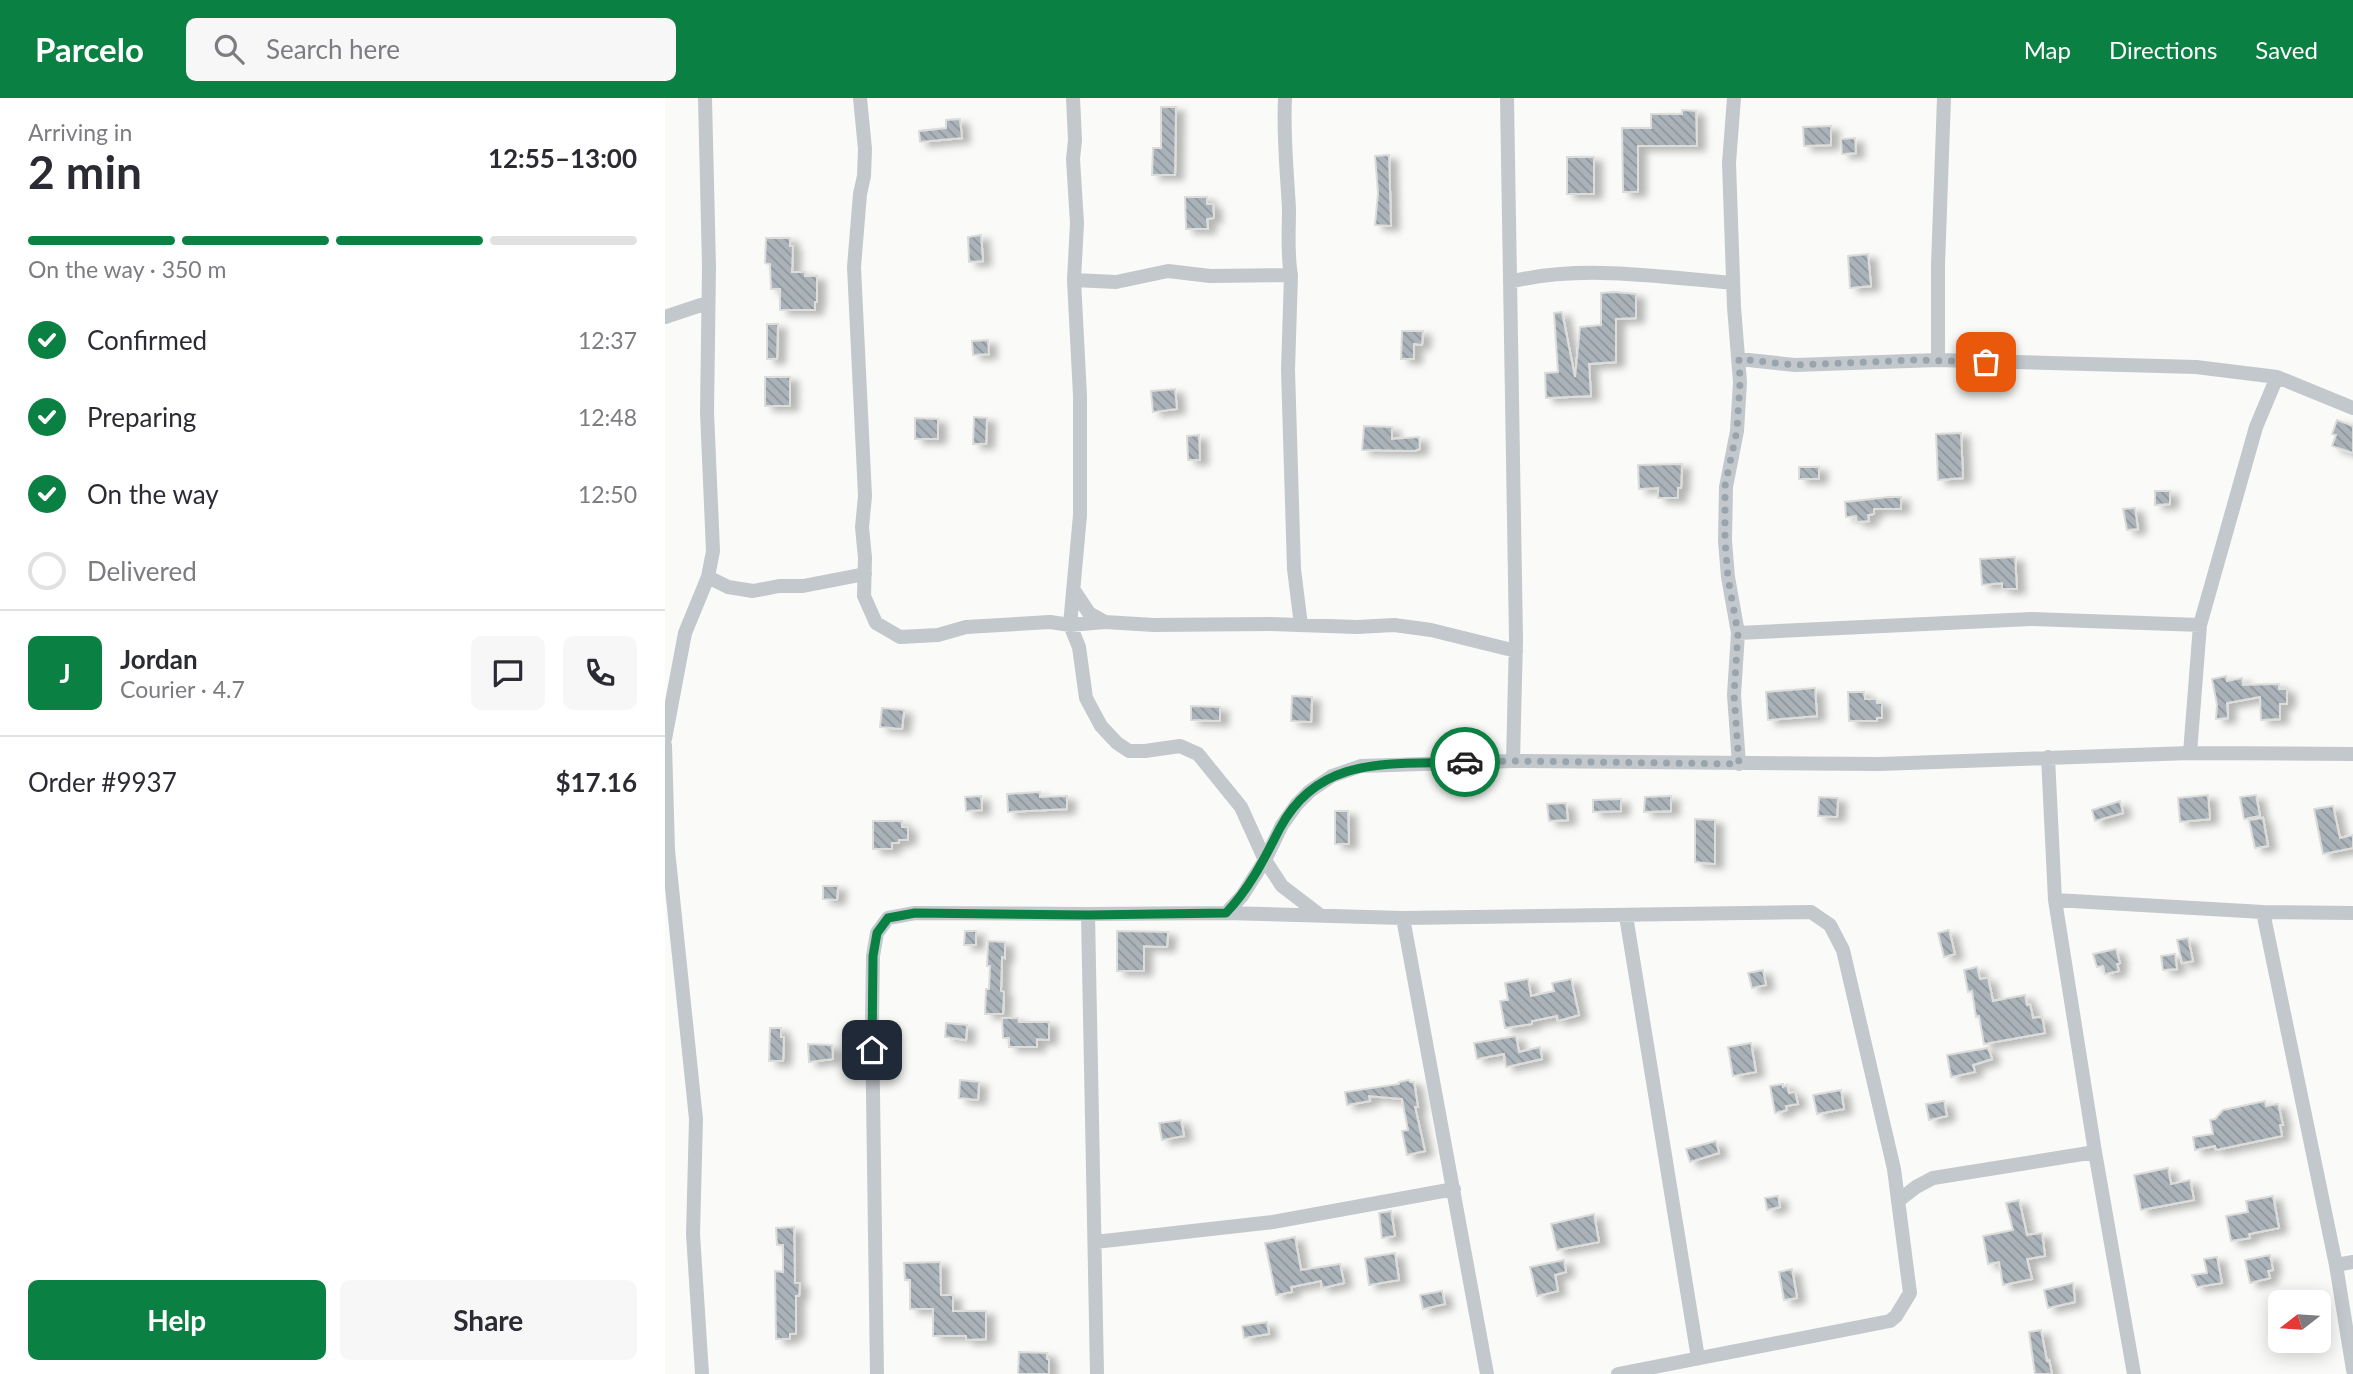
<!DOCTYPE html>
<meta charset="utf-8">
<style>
body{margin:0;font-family:Lato,sans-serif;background:#f7f7f7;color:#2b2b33;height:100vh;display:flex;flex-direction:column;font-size:26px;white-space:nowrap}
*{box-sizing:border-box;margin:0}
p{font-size:23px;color:#7c7c81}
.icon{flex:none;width:38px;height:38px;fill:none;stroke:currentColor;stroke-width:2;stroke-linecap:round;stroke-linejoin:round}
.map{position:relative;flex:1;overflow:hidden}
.side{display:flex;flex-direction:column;background:#fff;width:665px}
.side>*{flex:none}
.needle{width:46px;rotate:253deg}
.buttons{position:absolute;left:1603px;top:1192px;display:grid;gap:14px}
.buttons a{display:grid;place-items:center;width:63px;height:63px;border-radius:10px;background:#fff;box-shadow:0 4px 18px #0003;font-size:35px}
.pin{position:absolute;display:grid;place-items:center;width:60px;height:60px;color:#fff;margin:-30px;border-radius:14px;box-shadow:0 4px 10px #0006}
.courier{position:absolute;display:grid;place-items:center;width:70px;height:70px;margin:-35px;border:5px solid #0b8043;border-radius:50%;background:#fff;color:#222;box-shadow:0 2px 9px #0007}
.head em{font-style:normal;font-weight:700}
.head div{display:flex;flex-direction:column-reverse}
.head{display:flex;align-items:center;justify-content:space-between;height:119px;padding:0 28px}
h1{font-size:46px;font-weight:700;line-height:52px}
.bar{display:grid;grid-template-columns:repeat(4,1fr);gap:10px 7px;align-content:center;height:84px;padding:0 28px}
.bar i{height:9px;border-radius:5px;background:#e1e1e2}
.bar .selected{background:#0b8043}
.bar p{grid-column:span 4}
.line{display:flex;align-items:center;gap:18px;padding:0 28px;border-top:2px solid #e1e1e2}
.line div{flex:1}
.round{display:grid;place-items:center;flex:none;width:74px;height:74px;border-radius:10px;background:#f7f7f7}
ol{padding:0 28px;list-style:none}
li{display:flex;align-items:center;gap:21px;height:77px}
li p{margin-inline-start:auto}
li .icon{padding:7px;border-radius:50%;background:#0b8043;color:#fff;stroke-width:4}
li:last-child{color:#7c7c81}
li i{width:38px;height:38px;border:4px solid #e1e1e2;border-radius:50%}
.action{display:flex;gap:14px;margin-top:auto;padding:14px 28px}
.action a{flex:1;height:80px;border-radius:10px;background:#0b8043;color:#fff;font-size:28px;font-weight:700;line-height:80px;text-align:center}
.action a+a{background:#f7f7f7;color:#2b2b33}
header{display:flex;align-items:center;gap:42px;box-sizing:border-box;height:98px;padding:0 35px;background:#0b8043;color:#fff}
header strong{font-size:33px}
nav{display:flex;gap:38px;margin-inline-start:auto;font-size:24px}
.search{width:490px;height:63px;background:#f7f7f7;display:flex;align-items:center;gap:18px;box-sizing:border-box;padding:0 24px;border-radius:10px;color:#7c7c81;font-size:26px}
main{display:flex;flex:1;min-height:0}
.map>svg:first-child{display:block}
.building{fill:url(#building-back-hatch);stroke:#dcdcda;stroke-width:2;filter:url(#shadow)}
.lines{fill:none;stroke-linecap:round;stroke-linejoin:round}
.minor{stroke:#c3c8cc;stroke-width:14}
.done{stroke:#99a4ac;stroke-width:7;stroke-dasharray:0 12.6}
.route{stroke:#0b8043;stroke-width:9}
</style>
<header>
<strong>Parcelo</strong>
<div class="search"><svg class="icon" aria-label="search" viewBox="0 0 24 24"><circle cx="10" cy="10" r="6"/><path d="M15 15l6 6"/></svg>Search here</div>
<nav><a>Map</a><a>Directions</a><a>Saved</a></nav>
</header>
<main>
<section class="side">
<div class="head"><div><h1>2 min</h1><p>Arriving in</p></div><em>12:55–13:00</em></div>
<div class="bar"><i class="selected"></i><i class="selected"></i><i class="selected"></i><i></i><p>On the way · 350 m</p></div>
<ol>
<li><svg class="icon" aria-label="check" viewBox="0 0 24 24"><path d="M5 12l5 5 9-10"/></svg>Confirmed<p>12:37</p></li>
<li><svg class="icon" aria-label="check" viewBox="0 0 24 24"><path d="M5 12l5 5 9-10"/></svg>Preparing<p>12:48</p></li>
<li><svg class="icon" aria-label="check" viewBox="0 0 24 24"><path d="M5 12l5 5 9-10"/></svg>On the way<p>12:50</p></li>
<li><i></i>Delivered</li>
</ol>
<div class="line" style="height:126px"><b class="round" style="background:#0b8043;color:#fff">J</b><div><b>Jordan</b><p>Courier · 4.7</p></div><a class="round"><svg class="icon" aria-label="chat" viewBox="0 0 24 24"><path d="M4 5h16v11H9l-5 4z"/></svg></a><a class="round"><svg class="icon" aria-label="phone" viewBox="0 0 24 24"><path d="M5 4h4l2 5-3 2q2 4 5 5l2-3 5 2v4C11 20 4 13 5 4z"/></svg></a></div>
<div class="line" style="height:91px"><div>Order #9937</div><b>$17.16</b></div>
<div class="action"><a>Help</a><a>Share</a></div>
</section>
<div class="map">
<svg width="1688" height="1276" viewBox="0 0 1688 1276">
<defs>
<pattern id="building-back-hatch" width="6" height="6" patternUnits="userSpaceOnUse" patternTransform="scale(1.75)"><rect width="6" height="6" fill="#aab3b9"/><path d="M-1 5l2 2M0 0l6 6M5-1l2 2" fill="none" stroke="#8e969c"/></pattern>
<filter id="shadow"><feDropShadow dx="8" dy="4.5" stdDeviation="3.5" flood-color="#0004"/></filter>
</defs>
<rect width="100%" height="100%" fill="#fafaf8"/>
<path class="building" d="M496 9H511L510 77H487L488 50H496Z
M1017 12 1031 13 1032 48H973V94H958L957 30H986V16H1017Z
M295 21 297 40 255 44 254 33 281 30V22Z
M1166 28V47L1139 48 1138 29Z
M1190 40 1191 55 1177 56 1176 41Z
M724 57 726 128 710 127 713 95 710 58Z
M902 59H929V96H902Z
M520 99H542V106H548L549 120 542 121 543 131H521Z
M316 137 318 163 304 164 303 139Z
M101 140H125V148H128L127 174H140V178H152V204H150V212H115V191H106L105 166 100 165Z
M1203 156 1206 188 1185 190 1183 158Z
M949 194 971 196V220L951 221V264L924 266 926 298 881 300 880 275 893 274 889 215 897 214 910 279 915 229 936 227V195Z
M102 226H113L112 261H102Z
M737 233H758L757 247 749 246V261H736Z
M323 242 324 256 308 257 307 243Z
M100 279H125V308H100Z
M510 291 512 311 488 314 486 293Z
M309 319 322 320 321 346H308Z
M250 320 273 321V341H250Z
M1672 322 1688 328V355L1667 348 1671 337 1667 336Z
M699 328 727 329V341L754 339 755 351 749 353 697 352Z
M1296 335 1298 380 1273 382 1271 336Z
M534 337 535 362H523L522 338Z
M1017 366 1016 390H1013V400H993V390L974 391 973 367Z
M1134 369H1154V381H1134Z
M1490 393H1505V406L1490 407Z
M1224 399H1236V411H1209V416L1203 417 1204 423 1192 424 1191 418 1181 419 1180 404Z
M1470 410 1473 431 1462 432 1458 411Z
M1350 459 1352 491H1337V485L1317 487 1315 461Z
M1561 578 1562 583 1577 580 1578 587 1614 586V591H1622V606H1615V621L1596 622 1595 599 1562 605 1563 620 1551 621 1552 607 1547 581Z
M1150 590 1152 618 1103 622 1101 594Z
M1183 594H1199L1200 601H1211L1212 605H1217V620H1212V623H1184Z
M627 598 647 599 646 624 626 623Z
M526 608 555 609V623L526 622Z
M217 610 239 612 237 631 215 629Z
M375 694V699L402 698V711L343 714 342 696Z
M1543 697 1545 721 1515 724 1513 700Z
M1591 697 1595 718 1579 721 1575 699Z
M316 698 317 712 301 713 300 699Z
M1006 698V713L979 714 980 699Z
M1154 699 1173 700 1172 719 1153 718Z
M956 701V713L928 714V702Z
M1455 703 1458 715 1430 723 1427 712Z
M901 705 903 722 884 723 882 706Z
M1668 708 1675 740 1688 737V750L1658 756 1649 711Z
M670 713H683L684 746H670Z
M1598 720 1603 748 1590 750 1584 722Z
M1030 721 1050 722V766L1030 764Z
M208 723H237V729H243V742H234V745H227V751H208Z
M158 788H173L172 802 158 801Z
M1284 832 1290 856 1279 859 1273 835Z
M300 833H311V847H299Z
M452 833 503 834 502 849 479 848V873H452Z
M1523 840 1528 863 1517 865 1512 842Z
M323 843 340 844V860L337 859 336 891V893L339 894 338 916H320L321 891H324L325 868H322Z
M1451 851 1455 865 1452 866 1454 873 1440 876 1438 868 1432 869 1428 856Z
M1510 856 1512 871 1498 872 1496 858Z
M1312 869 1315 881 1323 880 1328 903 1360 897 1362 907 1365 906 1368 920 1377 919 1380 935 1319 946 1314 918 1311 919 1307 893 1303 894 1299 872Z
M1098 872 1101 887 1087 890 1083 875Z
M863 881 866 898 889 893 887 885 906 881 914 917 893 923 892 918 867 923V926L840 930 835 903 843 902 840 885Z
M337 920H353L354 924H384V942L372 941V949H344V940H338Z
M281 925 302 927 301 942 280 939Z
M105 930H116V939H119L118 963H104Z
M851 938 854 954 875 949 877 961 841 969 839 956 812 961 809 945Z
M1086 945 1091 974 1068 978 1063 949Z
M143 946 167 947 168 961 144 964Z
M1323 950 1327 961 1308 967 1310 974 1286 979 1282 957Z
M295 982 314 984 313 1002 294 1000Z
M744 982 745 984H749L753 1009H750L760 1053 742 1057 737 1033 743 1032 737 1001 704 998 705 1003 682 1007 680 994 734 986V984Z
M1118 986V989L1122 987 1124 995 1130 994 1133 1006 1121 1008 1122 1012 1110 1015 1105 988Z
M1176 992 1179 1011 1152 1016 1148 997Z
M1279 1003 1282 1018 1264 1022 1261 1006Z
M1600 1003 1601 1008 1613 1006 1618 1027H1615L1617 1038 1551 1052 1550 1048 1530 1052 1528 1039 1548 1036 1545 1022 1550 1021 1558 1012Z
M516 1022 519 1038 497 1042 494 1025Z
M1051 1043 1054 1055 1025 1064 1021 1051Z
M1503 1070 1506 1086 1525 1082 1529 1102 1476 1112 1469 1077Z
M1113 1098 1115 1109 1102 1112 1100 1100Z
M1608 1098 1614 1130 1584 1136 1585 1140 1566 1143 1561 1118 1583 1114 1581 1103Z
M1354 1102 1362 1137 1377 1135 1380 1158 1362 1161 1367 1181 1338 1187 1334 1164 1323 1166 1318 1138 1348 1132 1341 1105Z
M726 1113 730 1138 717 1140 714 1115Z
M929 1116 934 1144 892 1152 886 1126Z
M129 1129 130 1185H135L134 1198H131V1236H125V1241H111L110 1173 118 1174V1147H112L111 1130Z
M630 1139 636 1172 675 1166 679 1185 657 1190 656 1183 626 1189 627 1194 611 1197 600 1145Z
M730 1155 734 1182 704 1187 700 1160Z
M1605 1157 1608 1172 1603 1173 1605 1180 1585 1185 1580 1162Z
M1552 1159 1557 1185 1532 1189 1527 1177 1542 1175 1539 1161Z
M899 1162 901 1174 890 1177 893 1193 872 1198 865 1169Z
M275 1164 276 1197H288V1213H321V1241L301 1242V1238H268V1211H245V1182H240L239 1165Z
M1127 1171 1132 1200 1119 1202 1114 1174Z
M1408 1185 1410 1204 1383 1210 1379 1192Z
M777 1193 780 1206 758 1211 755 1197Z
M602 1224 604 1236 579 1240 577 1228Z
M1376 1232 1382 1263 1384 1262 1387 1276H1370L1364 1234Z
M354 1254 382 1255V1261H384V1276H353Z"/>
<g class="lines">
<path class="minor" d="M195 0 200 51 199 78 195 96 189 169 200 398 197 429 200 460 199 498 211 525 235 539 273 537 301 529 385 524 405 527 440 524 489 527 605 526 692 529 729 527 766 532 851 553
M408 0 410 42 408 61 412 125 409 182 415 298V417L405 527 414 549 421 600 436 628 452 645 464 653H480L515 648 533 656 576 709 600 762 617 788 655 817
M620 0C618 37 622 73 624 111 624 133 622 155 626 177L623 272 629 471 636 527
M842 0 851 541 848 663
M1069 0 1064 65 1069 209 1075 284 1072 333 1061 389 1060 443 1063 479 1073 535 1069 597 1074 666
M409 182 451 184 503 173 545 178 626 177
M845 184C915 166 997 179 1068 185
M0 219 42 205
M1074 261 1130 267 1273 262 1531 269 1612 279 1688 310
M1273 262V167L1279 0
M43 479 63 489 88 493 114 488H138L200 476
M410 494 424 515 440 524
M1073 535 1366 521 1535 527
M0 641 20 535 43 479 48 453 42 314 44 169 40 0
M0 647 3 752 31 1021 28 1136 37 1276
M1525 655 1535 527 1591 329 1612 279
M1383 659 1390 802 1430 1054 1469 1276
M1390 802 1598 814 1688 815
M1598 814 1671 1167 1688 1272
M561 815 577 798 600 762 617 727 632 706 645 693 667 678 696 668 848 663 1215 666 1525 655 1688 656
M423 816 432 1276
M961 818 1033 1260
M738 820 822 1276
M1233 1103 1251 1089 1268 1080 1430 1054
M430 1144 608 1124 789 1091
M1671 1167 1688 1164
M212 1276 207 925 208 858 212 835 223 820 250 815 423 816 561 815 738 820 1146 814 1165 827 1178 852 1229 1071 1245 1195 1231 1218 1225 1223 953 1276"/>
</g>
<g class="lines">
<path class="done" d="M800 664 848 663 1074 666 1069 597 1073 535 1063 480 1060 443V388L1072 332 1075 284 1074 261 1130 267 1251 262 1321 264"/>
<path class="route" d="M207 952 208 858 212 835 223 820 250 815 423 817 561 815C585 790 599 761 615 730 655 655 728 667 800 664"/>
</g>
</svg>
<div class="buttons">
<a><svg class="needle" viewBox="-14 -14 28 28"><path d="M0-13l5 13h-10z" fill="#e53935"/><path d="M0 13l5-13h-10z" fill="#7c7c81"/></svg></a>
</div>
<div class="pin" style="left:1321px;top:264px;background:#ea580c"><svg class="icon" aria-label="bag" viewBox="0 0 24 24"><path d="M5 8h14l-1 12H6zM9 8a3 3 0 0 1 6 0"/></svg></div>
<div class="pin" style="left:207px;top:952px;background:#1f2937"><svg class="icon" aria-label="home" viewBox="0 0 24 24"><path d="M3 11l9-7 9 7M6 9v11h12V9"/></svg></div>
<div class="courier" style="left:800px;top:664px"><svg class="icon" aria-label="car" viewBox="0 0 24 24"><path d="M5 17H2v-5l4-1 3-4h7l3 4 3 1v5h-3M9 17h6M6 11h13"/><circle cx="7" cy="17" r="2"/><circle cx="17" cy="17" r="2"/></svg></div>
</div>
</main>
